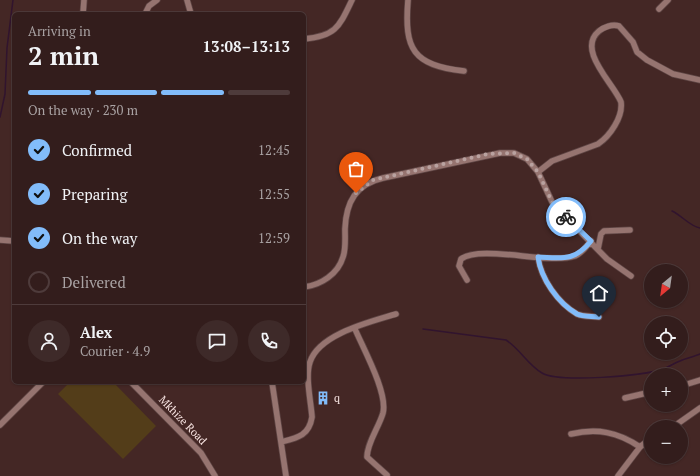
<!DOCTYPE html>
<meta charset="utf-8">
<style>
body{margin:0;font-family:"PT Serif",serif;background:#3e2a29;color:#f1f3f6;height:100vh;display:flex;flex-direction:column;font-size:15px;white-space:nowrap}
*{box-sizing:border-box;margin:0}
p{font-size:13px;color:#a9a2a3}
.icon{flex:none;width:22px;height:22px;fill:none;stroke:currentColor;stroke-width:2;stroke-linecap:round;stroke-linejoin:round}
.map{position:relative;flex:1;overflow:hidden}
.drawer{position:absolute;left:12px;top:12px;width:294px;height:372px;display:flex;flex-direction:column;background:#331d1c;border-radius:6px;box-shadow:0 1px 3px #0004,0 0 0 1px #4e3b3b}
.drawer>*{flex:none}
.needle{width:26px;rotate:209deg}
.tools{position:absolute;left:644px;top:264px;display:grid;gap:8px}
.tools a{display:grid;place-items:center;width:44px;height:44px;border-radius:50%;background:#331d1c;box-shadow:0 1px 3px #0004,0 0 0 1px #4e3b3b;font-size:20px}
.pin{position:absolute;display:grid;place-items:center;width:34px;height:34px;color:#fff;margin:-41px -17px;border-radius:50% 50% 50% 0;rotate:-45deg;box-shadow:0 0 4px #0007}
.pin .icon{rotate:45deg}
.courier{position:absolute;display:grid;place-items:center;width:40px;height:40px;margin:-20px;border:3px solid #82bcfa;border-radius:50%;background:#fff;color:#222;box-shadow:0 1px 5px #0007}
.headline em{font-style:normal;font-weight:700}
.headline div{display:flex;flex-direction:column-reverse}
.headline{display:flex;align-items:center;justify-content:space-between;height:68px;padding:0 16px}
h1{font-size:26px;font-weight:700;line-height:30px}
.bar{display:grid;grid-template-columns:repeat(4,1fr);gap:6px 4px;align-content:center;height:48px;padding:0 16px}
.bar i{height:5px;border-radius:3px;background:#4e3b3b}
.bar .active{background:#82bcfa}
.bar p{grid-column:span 4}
.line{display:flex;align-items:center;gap:10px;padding:0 16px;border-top:1px solid #4e3b3b}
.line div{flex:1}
.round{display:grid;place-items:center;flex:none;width:42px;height:42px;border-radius:21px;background:#3e2a29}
ol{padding:0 16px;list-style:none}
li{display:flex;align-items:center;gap:12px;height:44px}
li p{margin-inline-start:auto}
li .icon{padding:4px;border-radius:50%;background:#82bcfa;color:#111;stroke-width:4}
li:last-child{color:#a9a2a3}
li i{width:22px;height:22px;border:2px solid #4e3b3b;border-radius:50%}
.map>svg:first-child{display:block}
.green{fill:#533d19}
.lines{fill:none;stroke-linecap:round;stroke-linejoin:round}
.stream{stroke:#31142e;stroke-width:1.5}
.minor-casing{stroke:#5f4645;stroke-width:7}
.minor{stroke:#967470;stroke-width:5.5}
.done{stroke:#b9a2a0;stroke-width:4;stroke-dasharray:0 7.2}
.route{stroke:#82bcfa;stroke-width:5}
.labels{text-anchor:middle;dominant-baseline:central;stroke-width:3;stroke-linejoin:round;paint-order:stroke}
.poi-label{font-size:11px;fill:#f8e4e2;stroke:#442725;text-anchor:start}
.street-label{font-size:11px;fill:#f8e4e2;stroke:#442725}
</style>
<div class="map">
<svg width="700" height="476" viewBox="0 0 700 476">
<rect width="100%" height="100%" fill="#442725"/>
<path class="green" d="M70 382H113L156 426 123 459 58 394Z"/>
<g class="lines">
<path class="stream" d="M0 117 5 94 7 48 13 0
M672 211C681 215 691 227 700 228
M423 329 506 340C520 349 528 365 542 373 559 383 644 376 663 369 669 367 674 363 680 361 686 358 694 357 700 354"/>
<g class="minor-casing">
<path id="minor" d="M187 0 191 14
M408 0C404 50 413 65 464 71
M659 9 668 0
M83 14 84 0
M145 14 149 6 157 0
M304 39C336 36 339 27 352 0
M538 172 552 161 598 144C610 136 623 117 621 102 614 84 576 50 599 31 604 27 612 24 619 26L633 42 637 52 647 60 673 74 700 80
M0 240 14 241
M598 249 601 234 604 231 630 230
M538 257C541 279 558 303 577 314 583 317 593 316 599 317
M467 280 459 266 461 259C481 244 549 265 575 256 582 253 586 247 591 241
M304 287C321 285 338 274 343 257 346 249 345 238 345 229 346 202 356 184 383 178L500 153H514L527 159 538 172 553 204 607 259 631 276
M355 329C363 348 388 393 383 413 379 427 367 443 367 457L387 475
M131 382 201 453 215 476
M272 382 286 476
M681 386 700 380
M625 398 651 392
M0 425 43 382
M673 427 700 408
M571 434C597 428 618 432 640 447
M281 442C297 438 309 436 312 417 311 402 305 376 310 362 319 334 370 322 396 314
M618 476 640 447 651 438"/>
</g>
<use href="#minor" class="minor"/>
</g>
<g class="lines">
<path class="done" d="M356 193 373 180 488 154 514 153 527 159 531 164 538 172 553 204 566 217"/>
<path class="route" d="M566 217 591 241C574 262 562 258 538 257 541 279 558 303 577 314 583 317 592 316 599 317"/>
</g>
<defs>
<g id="building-bare" transform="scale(1.08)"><path d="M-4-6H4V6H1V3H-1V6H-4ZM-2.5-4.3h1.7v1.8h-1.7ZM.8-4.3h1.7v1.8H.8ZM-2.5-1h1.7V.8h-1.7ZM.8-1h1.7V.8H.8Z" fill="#82bcfa" stroke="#442725" stroke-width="2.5" paint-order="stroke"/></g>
</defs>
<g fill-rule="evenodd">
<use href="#building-bare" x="323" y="398"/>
</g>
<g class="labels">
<g class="poi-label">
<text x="334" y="398">q</text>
</g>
<g class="street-label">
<text transform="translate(183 420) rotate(46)">Mkhize Road</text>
</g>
</g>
</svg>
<div class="tools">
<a><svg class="needle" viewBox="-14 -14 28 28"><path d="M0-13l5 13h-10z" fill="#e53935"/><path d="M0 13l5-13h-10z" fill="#a9a2a3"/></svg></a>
<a><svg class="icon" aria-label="locate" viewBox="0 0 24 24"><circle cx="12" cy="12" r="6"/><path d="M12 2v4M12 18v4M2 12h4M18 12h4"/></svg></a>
<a>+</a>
<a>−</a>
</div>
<div class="pin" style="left:356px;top:193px;background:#ea580c"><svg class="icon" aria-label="bag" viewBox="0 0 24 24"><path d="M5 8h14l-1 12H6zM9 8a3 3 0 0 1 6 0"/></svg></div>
<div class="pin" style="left:599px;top:317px;background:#1f2937"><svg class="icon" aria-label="home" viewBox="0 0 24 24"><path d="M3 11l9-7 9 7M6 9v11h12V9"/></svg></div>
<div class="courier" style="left:566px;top:217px"><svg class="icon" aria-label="bike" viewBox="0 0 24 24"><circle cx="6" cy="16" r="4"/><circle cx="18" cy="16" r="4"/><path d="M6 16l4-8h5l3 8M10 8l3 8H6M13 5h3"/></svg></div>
<section class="drawer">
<div class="headline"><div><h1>2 min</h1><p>Arriving in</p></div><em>13:08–13:13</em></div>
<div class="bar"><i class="active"></i><i class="active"></i><i class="active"></i><i></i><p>On the way · 230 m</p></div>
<ol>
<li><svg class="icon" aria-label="check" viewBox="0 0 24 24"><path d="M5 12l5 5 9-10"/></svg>Confirmed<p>12:45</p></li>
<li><svg class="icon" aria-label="check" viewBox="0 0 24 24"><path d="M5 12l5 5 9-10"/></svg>Preparing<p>12:55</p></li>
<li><svg class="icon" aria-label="check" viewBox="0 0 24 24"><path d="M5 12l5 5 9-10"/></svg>On the way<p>12:59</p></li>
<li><i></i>Delivered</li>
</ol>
<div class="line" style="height:72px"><a class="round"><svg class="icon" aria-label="person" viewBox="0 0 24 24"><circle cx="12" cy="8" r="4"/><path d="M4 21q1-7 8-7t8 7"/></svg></a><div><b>Alex</b><p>Courier · 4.9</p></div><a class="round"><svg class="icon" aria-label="chat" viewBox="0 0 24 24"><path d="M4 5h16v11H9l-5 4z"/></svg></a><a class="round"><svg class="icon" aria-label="phone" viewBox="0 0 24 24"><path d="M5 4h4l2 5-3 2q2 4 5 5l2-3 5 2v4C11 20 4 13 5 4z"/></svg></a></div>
</section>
</div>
